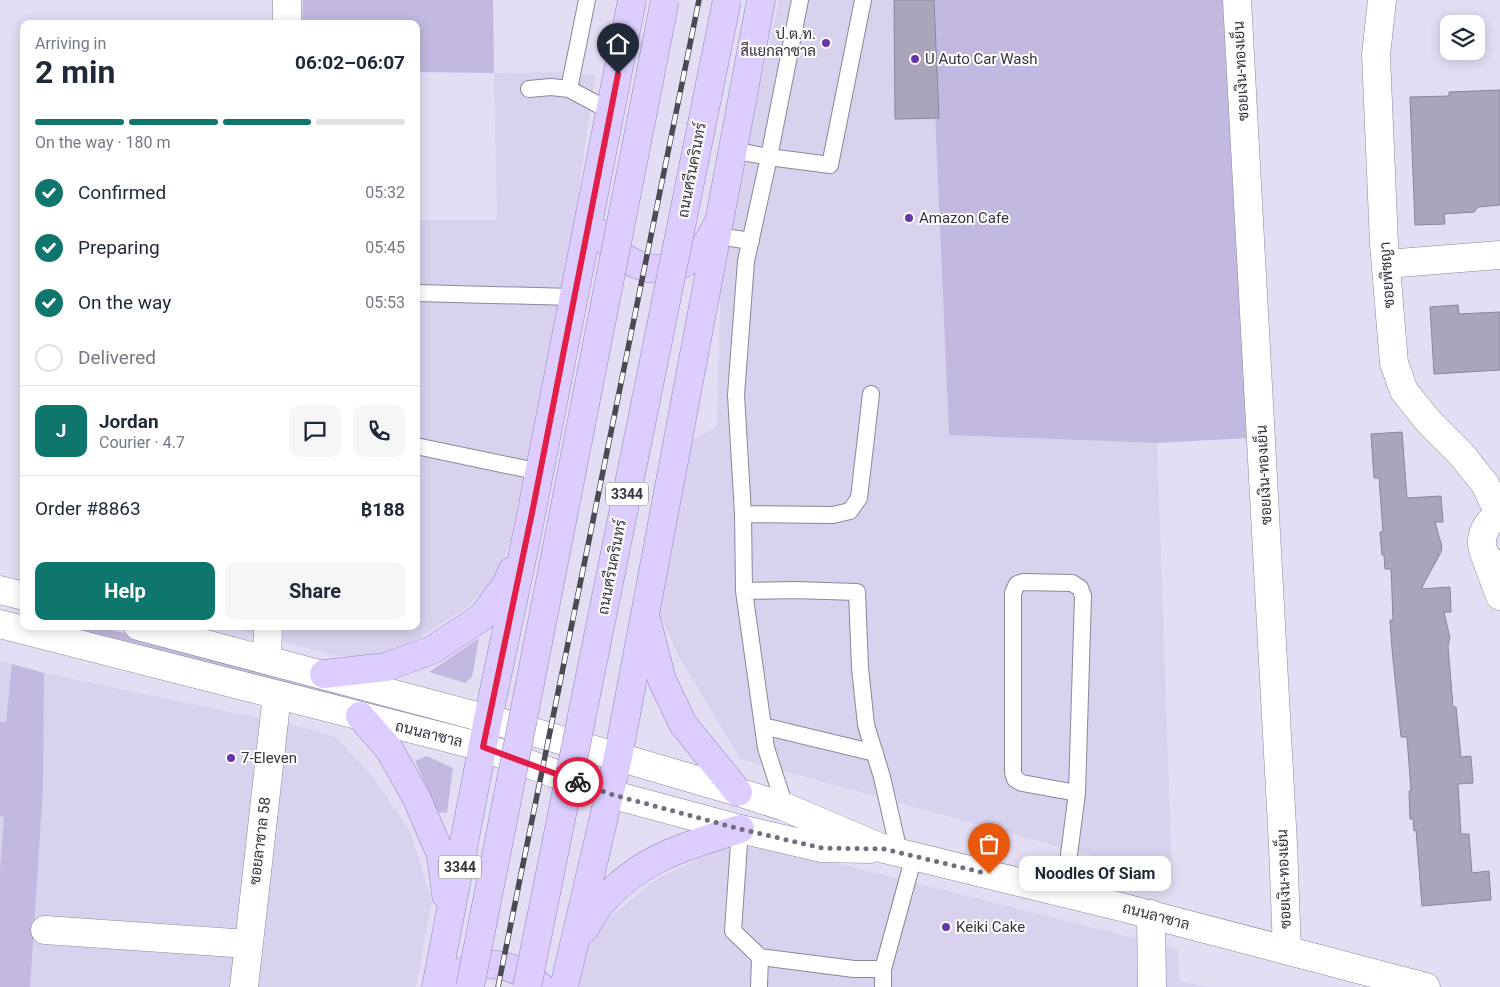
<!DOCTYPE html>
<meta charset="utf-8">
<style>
body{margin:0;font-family:Roboto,Sarabun,sans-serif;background:#f6f6f7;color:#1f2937;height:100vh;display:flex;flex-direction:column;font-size:19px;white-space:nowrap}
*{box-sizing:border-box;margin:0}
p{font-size:16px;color:#747a83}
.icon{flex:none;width:28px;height:28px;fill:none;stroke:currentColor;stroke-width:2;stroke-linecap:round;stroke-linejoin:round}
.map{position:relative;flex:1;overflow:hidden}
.side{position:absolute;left:20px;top:20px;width:400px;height:610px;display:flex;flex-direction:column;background:#fff;border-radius:10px;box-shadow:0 2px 12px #0003}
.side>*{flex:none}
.tools{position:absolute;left:1440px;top:15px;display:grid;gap:10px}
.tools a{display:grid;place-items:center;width:45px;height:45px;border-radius:10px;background:#fff;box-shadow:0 2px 12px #0003;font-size:25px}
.pin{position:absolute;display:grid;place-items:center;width:42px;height:42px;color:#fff;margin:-51px -21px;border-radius:50% 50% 50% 0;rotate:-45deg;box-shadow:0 0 5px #0007}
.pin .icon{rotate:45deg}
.courier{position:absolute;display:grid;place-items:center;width:50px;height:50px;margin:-25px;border:4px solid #e11d48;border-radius:50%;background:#fff;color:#222;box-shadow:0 1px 6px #0007}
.bubble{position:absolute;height:35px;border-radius:10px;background:#fff;box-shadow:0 2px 12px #0003;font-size:16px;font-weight:700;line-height:35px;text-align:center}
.overview em{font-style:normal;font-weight:700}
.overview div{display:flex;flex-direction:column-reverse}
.overview{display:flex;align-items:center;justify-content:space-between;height:85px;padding:0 15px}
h1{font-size:32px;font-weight:700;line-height:38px}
.bar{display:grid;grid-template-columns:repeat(4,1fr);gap:8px 5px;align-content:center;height:60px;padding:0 15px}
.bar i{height:6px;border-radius:4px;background:#e0e1e3}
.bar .on{background:#0f766e}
.bar p{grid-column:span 4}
.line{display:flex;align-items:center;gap:12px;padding:0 15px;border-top:1px solid #e0e1e3}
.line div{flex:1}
.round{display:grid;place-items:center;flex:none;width:52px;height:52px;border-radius:10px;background:#f6f6f7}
ol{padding:0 15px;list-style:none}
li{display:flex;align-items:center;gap:15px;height:55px}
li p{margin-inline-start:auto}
li .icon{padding:5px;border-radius:50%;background:#0f766e;color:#fff;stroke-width:4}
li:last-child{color:#747a83}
li i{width:28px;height:28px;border:2px solid #e0e1e3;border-radius:50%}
.primary-button{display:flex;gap:10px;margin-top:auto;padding:10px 15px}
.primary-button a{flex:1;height:58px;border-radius:10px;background:#0f766e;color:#fff;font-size:20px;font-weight:700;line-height:58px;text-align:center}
.primary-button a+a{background:#f6f6f7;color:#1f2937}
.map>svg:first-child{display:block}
.built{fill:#d9d2ef}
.green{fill:#c3b8e0}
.building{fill:#aba5bb;stroke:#8a859a}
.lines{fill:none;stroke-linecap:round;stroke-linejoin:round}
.service-casing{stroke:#8b869b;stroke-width:18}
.minor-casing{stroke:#8b869b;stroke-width:29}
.tertiary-casing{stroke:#8b869b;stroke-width:29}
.primary-casing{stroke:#9282b9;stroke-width:29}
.service{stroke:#fff;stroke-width:16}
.minor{stroke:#fff;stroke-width:28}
.tertiary{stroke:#fff;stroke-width:28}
.primary{stroke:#dccdfe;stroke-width:28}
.rail-casing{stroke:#4b4954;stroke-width:5.5}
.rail{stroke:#fff;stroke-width:4;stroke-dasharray:11;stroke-linecap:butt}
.primary-bridge-casing{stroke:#9282b9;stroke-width:29;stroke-linecap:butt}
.primary-bridge{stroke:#dccdfe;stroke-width:28}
.done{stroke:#726f7d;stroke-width:5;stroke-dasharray:0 9}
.route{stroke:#e11d48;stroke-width:6}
.poi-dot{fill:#6635ad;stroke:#fff;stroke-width:2}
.labels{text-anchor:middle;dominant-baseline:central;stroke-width:4;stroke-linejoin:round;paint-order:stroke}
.shield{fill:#fff;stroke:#727076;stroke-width:1}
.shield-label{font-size:14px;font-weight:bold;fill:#35333c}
.poi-label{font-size:15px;fill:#35333c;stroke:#fff;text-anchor:start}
.street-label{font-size:15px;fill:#35333c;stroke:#fff}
</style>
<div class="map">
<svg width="1500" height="987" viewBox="0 0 1500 987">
<rect width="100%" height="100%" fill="#e4def5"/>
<path class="built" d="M779 0H930L949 435 1157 443 1172 878 740 759 676 651 656 605 685 443 717 427 721 259Z
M567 72 595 75 575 219 510 542 496 579 464 609 419 638 384 657 338 656 223 626H416V220H497L494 73Z
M0 661 44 673 306 728 337 738 373 777 410 831 432 901 416 987H0Z
M768 846 1178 949 1179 981 1209 987H579L586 948 604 922 657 879 716 850Z"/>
<path class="green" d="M303 0H493L494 73 416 72V24H302Z
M930 0H1229L1248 438 1157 443 949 435Z
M38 626H96L414 707 435 715 432 723Z
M479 638 472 677 465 683 429 672Z
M12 664 44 673 43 789 30 987H0V872L4 817 0 816V722H6Z
M427 756 453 768 447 813 438 812 415 761Z"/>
<path class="building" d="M894 0H934L939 118 895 119Z
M1500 90V205L1478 207 1474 212 1444 214 1445 224 1415 225 1410 97 1449 96V92Z
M1458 305 1459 314 1500 312V370L1434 374 1430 307Z
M1402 432 1407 498 1441 496 1443 522H1435L1442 547 1441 552 1421 589 1450 587 1451 612H1444L1450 638 1448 646 1453 707H1456L1461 757 1471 756 1473 783 1458 784 1461 834H1469L1472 873 1489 871 1491 900 1422 906 1416 830 1414 831 1413 819H1410L1409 791H1411L1407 737H1401L1392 649 1390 620H1393L1391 569H1385L1384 555H1382L1380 532H1383L1379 478H1374L1371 434Z"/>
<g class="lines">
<g class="service-casing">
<path id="service" d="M529 89 551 87 569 89 610 111
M569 89 587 0
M732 150 769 157 830 165 863 0
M717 236 751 241
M416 293 574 297
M416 446 540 472
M743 514 833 515 850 511 859 498 871 394
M744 591 794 590 857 592 860 668 866 725 882 777 899 852
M763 726 875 753
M785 807 766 748 744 591 743 514 736 395 746 261 769 157 800 0
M740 829 733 931 760 957 759 987
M1064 893 1077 793 1083 596 1080 588 1072 583 1023 582 1017 584 1013 593V772L1015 779 1022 783 1077 793
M760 957 854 969H883
M883 987V969L914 856"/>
</g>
<g class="minor-casing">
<path id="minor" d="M1237 0 1283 845 1287 950
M1382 0 1376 55 1384 244 1394 363 1404 391 1429 422 1461 454 1485 484 1499 514
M287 24V0
M1386 264 1500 255
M1500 514C1478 526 1474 557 1500 566
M1484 553 1500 596
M267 660 268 626
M1151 914 1152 987
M45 930 248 944
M244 987 277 695"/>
</g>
<g class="tertiary-casing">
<path id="tertiary" d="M0 590 24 596
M0 624 483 747 610 794 740 829 822 848 870 849
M138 626 499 722 738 792 785 807 884 849 1121 907 1426 987"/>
</g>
<g class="primary-casing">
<path id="primary" d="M603 234C618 263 656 279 686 262 700 255 709 241 716 227
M647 622 662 680 683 724 738 792
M324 674 386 667 432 650 482 617 506 585 512 571
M360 716 389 749 416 797 441 855 446 895
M584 929C590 920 595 909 603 901 642 857 686 846 740 829
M454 978C483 955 517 964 541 987
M436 987 488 719 529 525 632 0
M564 987 618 757 761 0"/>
</g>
<use href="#service" class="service"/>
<use href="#minor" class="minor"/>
<use href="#tertiary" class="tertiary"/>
<use href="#primary" class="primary"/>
<g class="rail-casing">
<path id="rail" d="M498 987 699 0"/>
</g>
<use href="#rail" class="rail"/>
<g class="primary-bridge-casing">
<path id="primary-bridge" d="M470 987 665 0
M527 987 727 0"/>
</g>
<use href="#primary-bridge" class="primary-bridge"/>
</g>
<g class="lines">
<path class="done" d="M578 782 610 794 740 829 822 848 884 849 989 874"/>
<path class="route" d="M578 782 483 747 533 508 618 74"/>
</g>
<g class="poi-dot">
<circle cx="826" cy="43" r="5"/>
<circle cx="915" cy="59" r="5"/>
<circle cx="909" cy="218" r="5"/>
<circle cx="231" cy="758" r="5"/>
<circle cx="946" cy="927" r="5"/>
</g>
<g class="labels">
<g class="shield">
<rect x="606" y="482.5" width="42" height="23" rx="4"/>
<rect x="439" y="855.5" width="42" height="23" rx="4"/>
</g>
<g class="shield-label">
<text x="627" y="494">3344</text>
<text x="460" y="867">3344</text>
</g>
<g class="poi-label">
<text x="816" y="34" text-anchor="end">ป.ต.ท.<tspan x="816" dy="17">สีแยกลาซาล</tspan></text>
<text x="925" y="59">U Auto Car Wash</text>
<text x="919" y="218">Amazon Cafe</text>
<text x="241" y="758">7-Eleven</text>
<text x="956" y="927">Keiki Cake</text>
</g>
<g class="street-label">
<text transform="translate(1241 71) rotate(-93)">ซอยเงิน-ทองเย็น</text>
<text transform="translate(692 170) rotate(-79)">ถนนศรีนครินทร์</text>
<text transform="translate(1387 275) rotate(-94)">ซอยพิชญา</text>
<text transform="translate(1264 475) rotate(-93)">ซอยเงิน-ทองเย็น</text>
<text transform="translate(612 567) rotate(-79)">ถนนศรีนครินทร์</text>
<text transform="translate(429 734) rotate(14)">ถนนลาซาล</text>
<text transform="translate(260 841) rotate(-83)">ซอยลาซาล 58</text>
<text transform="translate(1284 879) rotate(-92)">ซอยเงิน-ทองเย็น</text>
<text transform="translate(1156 916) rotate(15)">ถนนลาซาล</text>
</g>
</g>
</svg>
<div class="tools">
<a><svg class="icon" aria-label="layers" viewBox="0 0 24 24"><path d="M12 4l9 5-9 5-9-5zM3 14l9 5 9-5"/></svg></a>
</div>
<div class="pin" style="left:989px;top:874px;background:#ea580c"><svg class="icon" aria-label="bag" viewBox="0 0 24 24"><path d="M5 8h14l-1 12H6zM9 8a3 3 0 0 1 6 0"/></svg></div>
<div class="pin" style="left:618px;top:74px;background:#1f2937"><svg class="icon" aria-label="home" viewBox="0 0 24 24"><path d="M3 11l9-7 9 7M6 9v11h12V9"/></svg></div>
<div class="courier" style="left:578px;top:782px"><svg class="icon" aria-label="bike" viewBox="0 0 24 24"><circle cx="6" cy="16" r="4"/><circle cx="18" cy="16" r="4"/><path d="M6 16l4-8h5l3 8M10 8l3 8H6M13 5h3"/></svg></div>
<div class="bubble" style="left:1019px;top:856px;width:152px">Noodles Of Siam</div>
<section class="side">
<div class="overview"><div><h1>2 min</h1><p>Arriving in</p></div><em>06:02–06:07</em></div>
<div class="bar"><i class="on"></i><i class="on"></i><i class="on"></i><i></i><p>On the way · 180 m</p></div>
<ol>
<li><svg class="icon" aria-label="check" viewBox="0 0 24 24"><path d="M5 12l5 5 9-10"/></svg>Confirmed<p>05:32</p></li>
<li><svg class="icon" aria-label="check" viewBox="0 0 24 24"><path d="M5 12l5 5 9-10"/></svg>Preparing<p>05:45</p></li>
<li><svg class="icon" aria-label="check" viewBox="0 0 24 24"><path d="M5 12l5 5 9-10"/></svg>On the way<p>05:53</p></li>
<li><i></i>Delivered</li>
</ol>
<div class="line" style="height:90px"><b class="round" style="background:#0f766e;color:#fff">J</b><div><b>Jordan</b><p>Courier · 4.7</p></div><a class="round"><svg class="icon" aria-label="chat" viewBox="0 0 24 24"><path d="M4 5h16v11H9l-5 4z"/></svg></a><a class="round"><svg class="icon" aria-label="phone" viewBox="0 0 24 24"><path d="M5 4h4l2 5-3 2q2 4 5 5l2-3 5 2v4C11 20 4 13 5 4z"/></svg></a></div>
<div class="line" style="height:65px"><div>Order #8863</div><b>฿188</b></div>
<div class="primary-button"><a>Help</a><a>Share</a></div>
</section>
</div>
